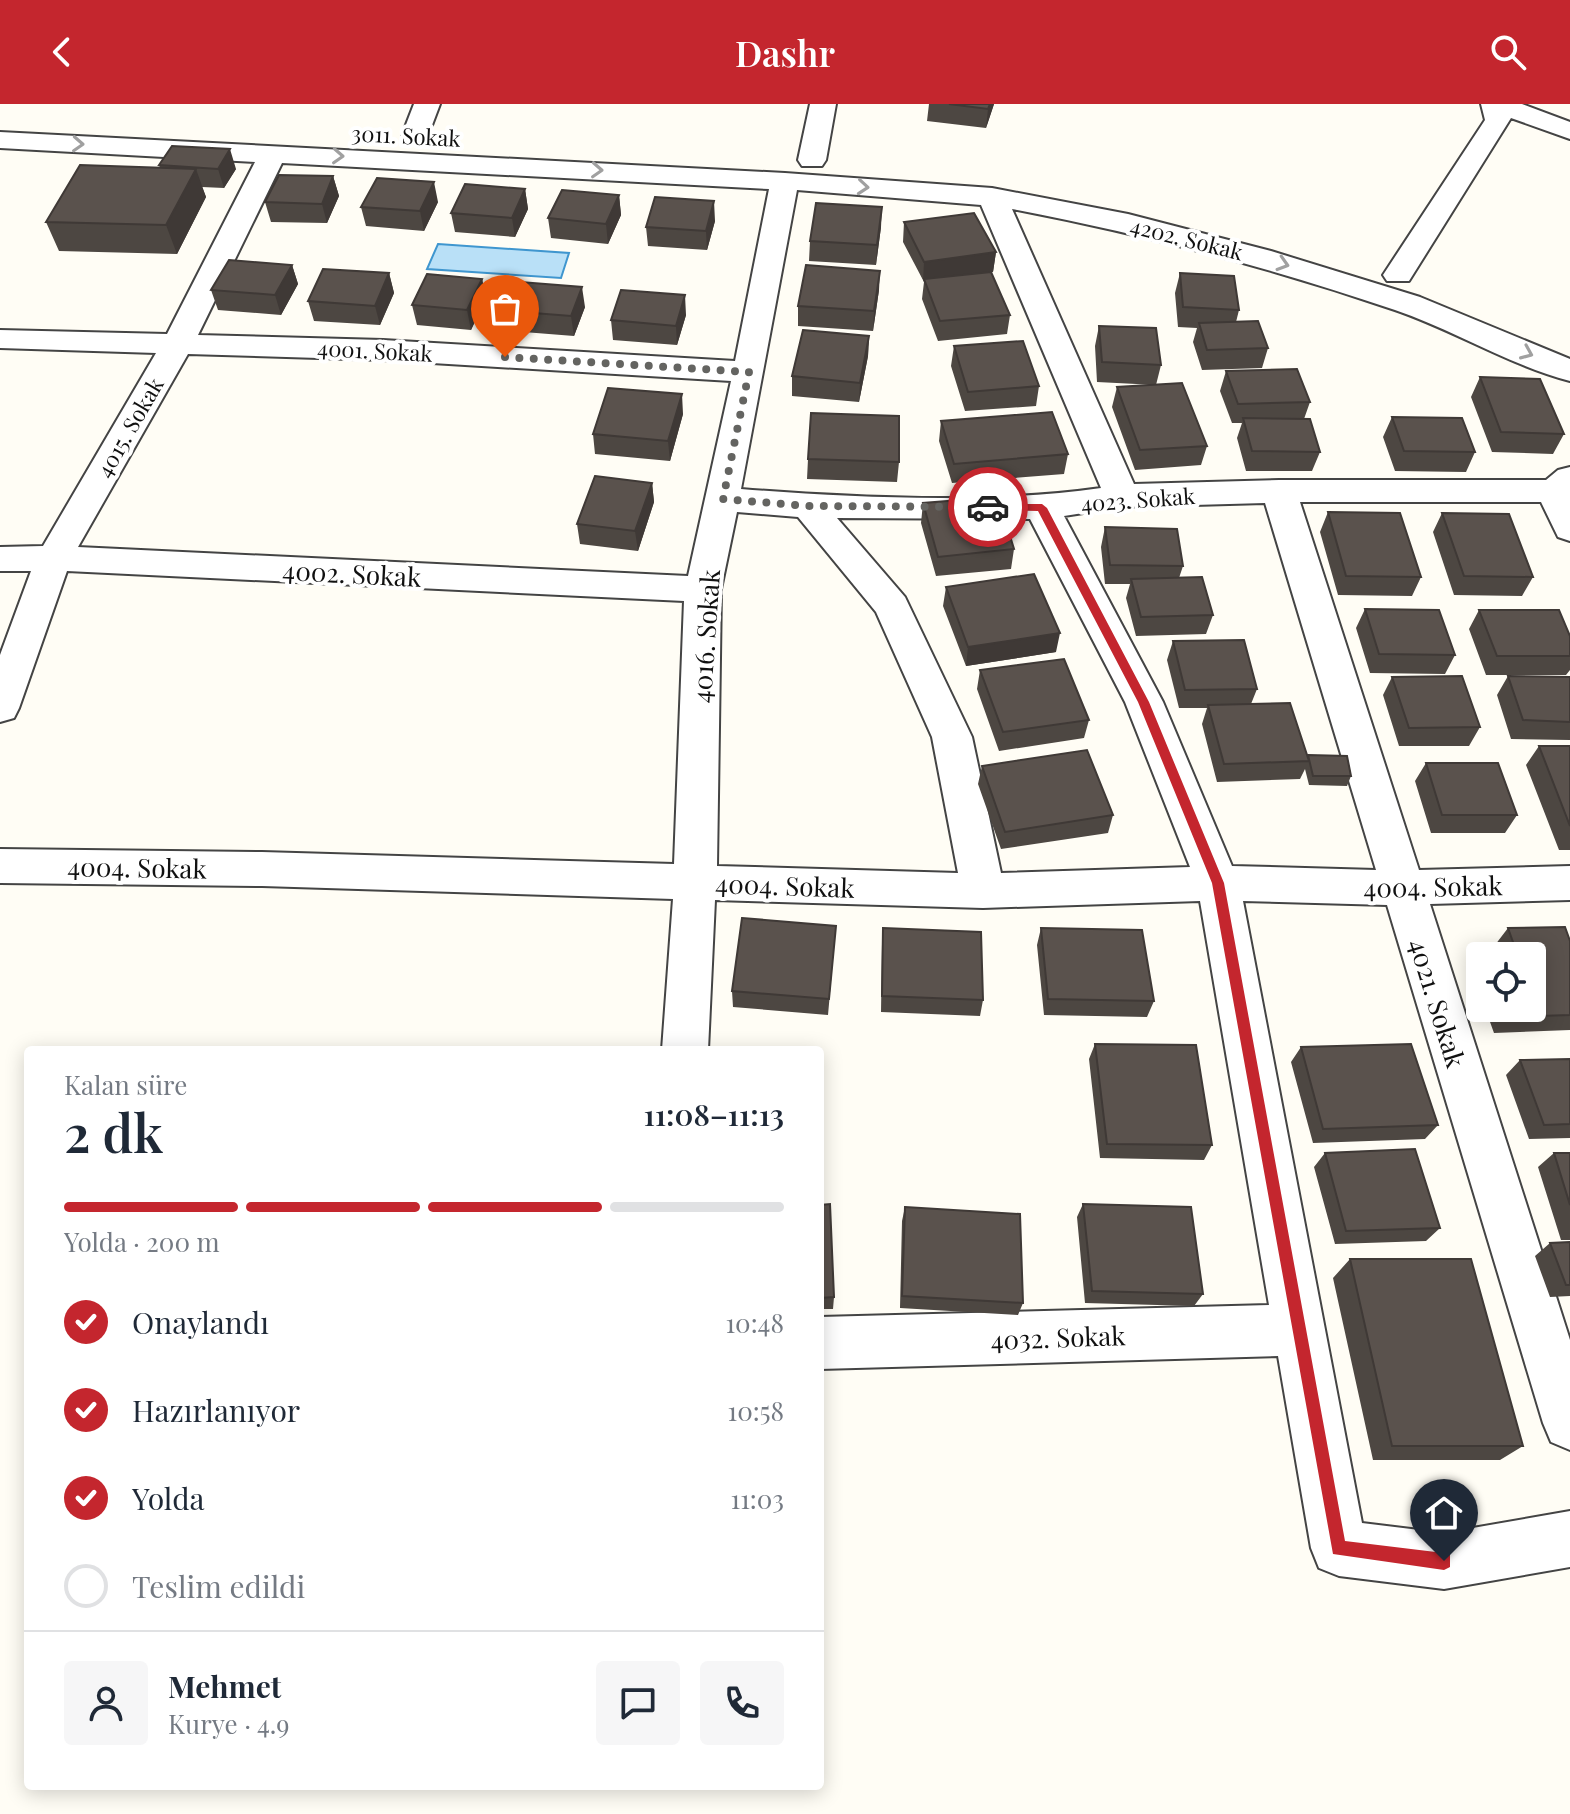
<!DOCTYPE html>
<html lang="tr">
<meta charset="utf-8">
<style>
body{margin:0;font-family:"Playfair Display",serif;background:#f6f6f7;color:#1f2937;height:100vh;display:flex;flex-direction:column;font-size:30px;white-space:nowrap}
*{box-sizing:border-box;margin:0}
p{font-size:26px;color:#747a83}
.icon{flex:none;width:44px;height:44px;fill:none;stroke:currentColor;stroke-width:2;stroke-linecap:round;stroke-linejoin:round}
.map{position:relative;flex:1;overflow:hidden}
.panel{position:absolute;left:24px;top:942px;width:800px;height:744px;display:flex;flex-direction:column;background:#fff;border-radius:8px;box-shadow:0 4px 20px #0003}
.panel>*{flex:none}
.fabs{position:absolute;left:1466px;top:838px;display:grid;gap:16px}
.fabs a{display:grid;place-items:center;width:80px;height:80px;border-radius:8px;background:#fff;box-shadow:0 4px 20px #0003;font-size:40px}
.pin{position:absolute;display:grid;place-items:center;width:68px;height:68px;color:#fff;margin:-82px -34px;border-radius:50% 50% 50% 0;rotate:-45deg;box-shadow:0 0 8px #0007}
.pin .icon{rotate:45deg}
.courier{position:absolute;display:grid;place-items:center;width:80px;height:80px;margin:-40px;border:6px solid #c4262e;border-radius:50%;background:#fff;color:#222;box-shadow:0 2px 10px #0007}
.head em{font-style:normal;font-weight:600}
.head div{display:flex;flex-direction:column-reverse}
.head{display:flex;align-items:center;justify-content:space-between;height:136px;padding:0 40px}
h1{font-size:52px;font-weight:600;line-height:60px}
.bar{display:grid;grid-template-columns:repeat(4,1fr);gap:12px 8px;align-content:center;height:96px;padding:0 40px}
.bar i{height:10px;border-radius:6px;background:#e0e1e3}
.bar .selected{background:#c4262e}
.bar p{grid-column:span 4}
.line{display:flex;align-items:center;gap:20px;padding:0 40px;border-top:2px solid #e0e1e3}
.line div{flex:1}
.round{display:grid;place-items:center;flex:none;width:84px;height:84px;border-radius:8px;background:#f6f6f7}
ol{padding:0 40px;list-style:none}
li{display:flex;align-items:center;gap:24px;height:88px}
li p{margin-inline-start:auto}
li .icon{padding:8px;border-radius:50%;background:#c4262e;color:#fff;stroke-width:4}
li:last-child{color:#747a83}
li i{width:44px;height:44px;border:4px solid #e0e1e3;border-radius:50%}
header{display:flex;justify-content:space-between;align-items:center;height:104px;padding:0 40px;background:#c4262e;color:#fff;font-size:36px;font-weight:600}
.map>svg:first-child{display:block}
.water{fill:#b9e0f7;stroke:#3f96cf;stroke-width:2}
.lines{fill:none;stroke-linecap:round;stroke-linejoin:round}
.minor-casing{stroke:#444;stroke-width:4}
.minor{fill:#fff;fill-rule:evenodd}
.wall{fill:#4d4742}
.shaded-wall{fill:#3f3936}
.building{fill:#5a524d;stroke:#3f3936;stroke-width:2}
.oneway{stroke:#a0a0a0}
.route{fill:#c4262e}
.done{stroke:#646461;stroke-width:8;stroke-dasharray:0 14.4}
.labels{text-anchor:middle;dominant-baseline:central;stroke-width:8;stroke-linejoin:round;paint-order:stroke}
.far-street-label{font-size:22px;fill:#111;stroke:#fff}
.street-label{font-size:26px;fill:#111;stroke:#fff}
</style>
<header><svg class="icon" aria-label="back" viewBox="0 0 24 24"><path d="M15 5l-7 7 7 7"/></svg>Dashr<svg class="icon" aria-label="search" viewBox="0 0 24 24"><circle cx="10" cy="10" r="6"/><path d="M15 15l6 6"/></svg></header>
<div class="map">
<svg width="1570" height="1710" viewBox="0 0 1570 1710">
<rect width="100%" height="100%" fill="#fffdf5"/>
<path class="water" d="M438 140 569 149 561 174 427 165Z"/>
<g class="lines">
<g class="minor-casing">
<path id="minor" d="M414 0H440L426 37H406L402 31Z
M810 0H836L826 56 822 62H802L798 56Z
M1481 0H1522L1570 18V35L1511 14 1409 177H1387L1383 171 1485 16Z
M0 28 785 69 992 84 1128 110 1271 147 1420 193 1570 255V277C1509 261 1454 226 1395 206 1269 163 1142 130 1012 105L1134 380 1279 376H1546L1558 366 1570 363V437L1558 433 1541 398H1300L1419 766 1570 762V796L1430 800 1570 1236V1346L1551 1338 1543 1319 1387 801 1243 797 1362 1419 1444 1429 1570 1407V1463L1444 1485 1339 1472 1319 1464 1311 1444 1278 1252 820 1265V1213L1269 1201 1200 797 983 804 715 796 708 946H662L673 795 262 782 0 779V745L262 748 674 760 684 497 67 467 19 604 14 614 0 618V551L31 467H0V443L43 442 156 249 0 244V226L167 230 255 58 0 44ZM282 59 769 85 735 257 383 236 198 231ZM797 86 981 101 1101 384C988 400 856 394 741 385ZM188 250 383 256 731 277 688 472 78 443ZM1265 399 1376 766 1232 762 1163 598 1064 412 1122 403ZM737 408 798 413 876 508 932 633 958 769 717 762 721 485ZM837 414 1030 415 1125 598 1190 763 1001 769 972 633 905 493Z"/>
</g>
<use href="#minor" class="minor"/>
</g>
<path class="wall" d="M929 0H994L986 24 927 17Z
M159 61 236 65 224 84 202 83 206 93 177 150 59 147 46 118 160 64Z
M333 72 339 92 327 119 271 118 265 98Z
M525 85 528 105 515 133 455 128 451 109Z
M619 91 621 111 608 140 551 134 548 114Z
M438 98 424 127 366 122 361 103Z
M715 117 707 146 648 142 646 123Z
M904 118 996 148 993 168H991L1010 211 1007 230 938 237 922 195 924 178 903 138Z
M881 123 876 161 809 157 810 137Z
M292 161 298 180 281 211 218 206 211 186Z
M389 169 394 189 380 221 314 217 308 197Z
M1180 169 1239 206 1236 218 1268 244 1262 264 1202 266 1193 238 1197 224 1178 223 1175 189Z
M482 175 486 194 471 226 417 221 412 201Z
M879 186 873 227 798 222V202Z
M585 203 574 232 511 227 508 207Z
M686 211 677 241 613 236 611 216Z
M1099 222 1161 261 1156 281 1097 278 1095 242Z
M869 232 868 252 859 298 792 292V272Z
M954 242 1039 282 1036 302 965 307 951 262Z
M1226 267 1310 298 1304 315 1320 348 1312 367H1246L1237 334 1242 319H1232L1220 287Z
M1480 273 1564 330 1553 350 1492 348 1471 293Z
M1117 283 1207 342 1201 361 1135 366 1112 303Z
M683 310 670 357 595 350 593 330Z
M1392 313 1475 348 1466 368 1395 367 1383 333Z
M941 317 1068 350 1064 370 952 379 939 337Z
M808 355 899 358 897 378 807 375Z
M652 379 654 398 638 447 580 440 577 420Z
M923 399 1014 445 1011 465 936 472 921 419Z
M1328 408 1421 473 1412 492 1338 491 1320 428Z
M1442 409 1533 473 1522 492 1454 491 1433 428Z
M1105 423 1183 462 1179 474 1213 511 1206 530 1136 532 1126 494 1130 480H1105L1101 443Z
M946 483 1056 548 966 562 943 502Z
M1365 505 1455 551 1445 570 1370 569 1356 524Z
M1479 506 1570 532V566L1566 571H1486L1469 525Z
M1173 537 1257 585 1251 600 1307 653 1308 651 1351 672 1347 682 1309 681 1305 665 1300 675 1217 678 1202 620 1207 604H1179L1167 556Z
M980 566 1089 616 1084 634 999 647 977 585Z
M1508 572 1570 573V636L1511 635 1497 591Z
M1392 573 1480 623 1469 642H1399L1383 591Z
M1539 642H1570V746H1559L1526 661Z
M1426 659 1517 711 1505 729H1431L1415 677Z
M982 662 1113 711 1108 729 1001 745 978 680Z
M836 822 828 911 733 903 732 887Z
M883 824 983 896 980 912 881 908 882 840Z
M1041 824 1154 897 1147 913 1044 911 1037 841Z
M1508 824 1570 837V926L1494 929 1485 904H1532V852H1499L1495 841Z
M1095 940 1212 1041 1204 1056 1100 1054 1089 955Z
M1301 943 1438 1021 1425 1035 1313 1039 1291 958Z
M1570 955V1034L1529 1035 1506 971 1520 956Z
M1325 1049 1440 1124 1426 1137 1335 1140 1314 1063Z
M1554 1049H1570V1136H1561L1538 1063Z
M1083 1100 1203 1190 1194 1202 1085 1199 1077 1113Z
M820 1101 834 1193 833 1205H820Z
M905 1103 1023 1199 1018 1211 900 1204 902 1117Z
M1570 1138V1192L1550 1193 1535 1152 1550 1139Z
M1350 1155 1523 1342 1500 1356H1373L1333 1174Z"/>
<path class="shaded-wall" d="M990 0H994L986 24 988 5Z
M230 45 236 65 224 84 218 65Z
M196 65 206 93 177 150 166 121Z
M333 72 339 92 327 119 322 100Z
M434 78 438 98 424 127 420 107Z
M525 85 528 105 515 133 512 114Z
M619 91 621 111 608 140 606 120Z
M714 97 715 117 707 146 706 127Z
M882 103 881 123 876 161 877 141Z
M996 148 993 168 925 177 924 175 923 178 924 158Z
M292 161 298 180 281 211 275 191Z
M880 167 879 186 873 227 874 207Z
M389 169 394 189 380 221 375 202Z
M482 175 486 194 471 226 467 206Z
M582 183 585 203 574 232 571 212Z
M685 191 686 211 677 241 676 222Z
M869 232 868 252 859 298 860 279Z
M682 290 683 310 670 357 668 337Z
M652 379 654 398 638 447 635 427Z
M1060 529 1056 548 966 562 968 543Z"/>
<path class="building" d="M949 0H990L988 5Z
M172 42 230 45 218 65 159 61Z
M80 61 196 65 166 121 46 118Z
M279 71 333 72 322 100 265 98Z
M377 74 434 78 420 107 361 103Z
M465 80 525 85 512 114 451 109Z
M562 86 619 91 606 120 548 114Z
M655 93 714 97 706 127 646 123Z
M816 99 882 103 877 141 810 137Z
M974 109 996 148 924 158 904 118Z
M229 156 292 161 275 191 211 186Z
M806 161 880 167 874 207 798 202Z
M323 165 389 169 375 202 308 197Z
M991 168 1010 211 940 217 924 175Z
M1180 169 1234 172 1239 206 1183 203Z
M427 170 482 175 467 206 412 201Z
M520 178 582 183 571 212 508 207Z
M621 186 685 191 676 222 611 216Z
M1258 217 1268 244 1207 246 1199 219Z
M1099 222 1156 224 1161 261 1102 258Z
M803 226 869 232 860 279 792 272Z
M1023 237 1039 282 968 288 954 242Z
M1297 265 1310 298 1238 300 1226 267Z
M1480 273 1540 275 1564 330 1501 328Z
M1182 279 1207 342 1140 346 1117 283Z
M608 284 682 290 668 337 593 330Z
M1052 308 1068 350 954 360 941 317Z
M811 309 899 312V358L808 355Z
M1392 313 1462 314 1475 348 1404 347Z
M1243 314 1310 315 1320 348 1252 347Z
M595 372 652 379 635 427 577 420Z
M998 393 1014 445 938 453 923 399Z
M1328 408 1400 409 1421 473 1346 472Z
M1442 409 1509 410 1533 473 1464 472Z
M1105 423 1177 425 1183 462 1110 461Z
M1034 470 1060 529 968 543 946 483Z
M1202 473 1213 511 1141 513 1131 475Z
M1365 505 1439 506 1455 551 1379 550Z
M1479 506H1559L1570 532V552H1497Z
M1244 536 1257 585 1185 586 1173 537Z
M1064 555 1089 616 1003 628 980 566Z
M1462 572 1480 623 1409 624 1392 573Z
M1508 572 1570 573V618L1523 616Z
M1290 599 1309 657 1224 660 1208 601Z
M1539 642H1570V722Z
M1087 646 1113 711 1005 728 982 662Z
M1308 651 1347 652 1351 672H1313Z
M1426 659H1498L1517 711H1442Z
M742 814 836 822 829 895 732 887Z
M1565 823 1570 837V911L1507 913 1504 904H1532V852H1518L1508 824Z
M883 824 981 828 983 896 882 892Z
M1041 824 1142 826 1154 897 1048 895Z
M1095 940 1196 941 1212 1041 1107 1040Z
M1411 940 1438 1021 1323 1025 1301 943Z
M1570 955V1020L1544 1021 1520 956Z
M1415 1045 1440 1124 1346 1127 1325 1049Z
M1554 1049H1570V1101Z
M830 1100 834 1193 820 1194V1101Z
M1083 1100 1191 1103 1203 1190 1092 1187Z
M905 1103 1020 1110 1023 1199 902 1192Z
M1570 1138V1181H1566L1550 1139Z
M1350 1155H1471L1523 1342H1392Z"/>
<defs><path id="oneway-chevron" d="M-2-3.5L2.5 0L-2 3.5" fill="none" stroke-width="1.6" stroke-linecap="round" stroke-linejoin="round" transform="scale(2)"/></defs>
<g class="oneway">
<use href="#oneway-chevron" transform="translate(78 40) rotate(3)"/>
<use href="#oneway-chevron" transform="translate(338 52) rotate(3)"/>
<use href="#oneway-chevron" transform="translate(597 66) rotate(3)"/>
<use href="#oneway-chevron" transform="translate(863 83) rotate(5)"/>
<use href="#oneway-chevron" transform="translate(1283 160) rotate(17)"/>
<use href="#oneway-chevron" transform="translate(1527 249) rotate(23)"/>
</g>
<path class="route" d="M988 400H1042L1047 404 1149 598 1224 779 1345 1437 1444 1449 1450 1451V1463L1444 1466 1333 1450 1212 779 1138 598 1038 407 984 406Z"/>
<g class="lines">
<path class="done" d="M505 253 749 268 723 395 808 402 988 403"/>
</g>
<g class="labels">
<g class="far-street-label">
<text transform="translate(406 31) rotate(3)">3011. Sokak</text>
<text transform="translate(1187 134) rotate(14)">4202. Sokak</text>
<text transform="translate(375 246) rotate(3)">4001. Sokak</text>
<text transform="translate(129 323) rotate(-60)">4015. Sokak</text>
<text transform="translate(1138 395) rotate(-4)">4023. Sokak</text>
</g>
<g class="street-label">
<text transform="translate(352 469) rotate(3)">4002. Sokak</text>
<text transform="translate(705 532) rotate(-86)">4016. Sokak</text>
<text transform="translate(137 763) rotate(1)">4004. Sokak</text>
<text transform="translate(785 781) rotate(2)">4004. Sokak</text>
<text transform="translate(1433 782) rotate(-1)">4004. Sokak</text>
<text transform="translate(1438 899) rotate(73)">4021. Sokak</text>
<text transform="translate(1058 1233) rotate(-2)">4032. Sokak</text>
</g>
</g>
</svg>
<div class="fabs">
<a><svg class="icon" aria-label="locate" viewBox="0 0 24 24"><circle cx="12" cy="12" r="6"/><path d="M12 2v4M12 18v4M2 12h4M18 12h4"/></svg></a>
</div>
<div class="pin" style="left:505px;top:253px;background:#ea580c"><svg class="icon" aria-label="bag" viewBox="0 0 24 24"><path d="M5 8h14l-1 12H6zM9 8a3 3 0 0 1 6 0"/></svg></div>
<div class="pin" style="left:1444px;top:1457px;background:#1f2937"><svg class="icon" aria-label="home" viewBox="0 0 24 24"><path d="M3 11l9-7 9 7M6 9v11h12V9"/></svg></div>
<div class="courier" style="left:988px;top:403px"><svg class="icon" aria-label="car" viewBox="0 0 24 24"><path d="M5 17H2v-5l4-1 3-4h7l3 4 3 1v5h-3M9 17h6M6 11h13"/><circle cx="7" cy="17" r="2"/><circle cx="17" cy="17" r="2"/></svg></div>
<section class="panel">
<div class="head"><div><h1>2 dk</h1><p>Kalan süre</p></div><em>11:08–11:13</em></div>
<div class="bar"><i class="selected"></i><i class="selected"></i><i class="selected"></i><i></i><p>Yolda · 200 m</p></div>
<ol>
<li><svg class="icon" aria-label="check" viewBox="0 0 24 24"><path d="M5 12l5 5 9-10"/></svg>Onaylandı<p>10:48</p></li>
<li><svg class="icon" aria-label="check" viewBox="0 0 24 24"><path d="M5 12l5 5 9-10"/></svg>Hazırlanıyor<p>10:58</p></li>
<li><svg class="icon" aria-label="check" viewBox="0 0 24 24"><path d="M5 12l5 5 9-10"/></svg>Yolda<p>11:03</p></li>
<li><i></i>Teslim edildi</li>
</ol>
<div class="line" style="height:144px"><a class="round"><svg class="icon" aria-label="person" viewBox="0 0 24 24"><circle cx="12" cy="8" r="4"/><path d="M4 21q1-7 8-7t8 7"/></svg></a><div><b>Mehmet</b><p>Kurye · 4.9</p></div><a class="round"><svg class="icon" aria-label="chat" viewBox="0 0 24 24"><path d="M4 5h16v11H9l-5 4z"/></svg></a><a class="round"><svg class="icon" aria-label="phone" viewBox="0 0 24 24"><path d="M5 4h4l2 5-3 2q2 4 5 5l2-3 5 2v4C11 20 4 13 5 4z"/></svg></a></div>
</section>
</div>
